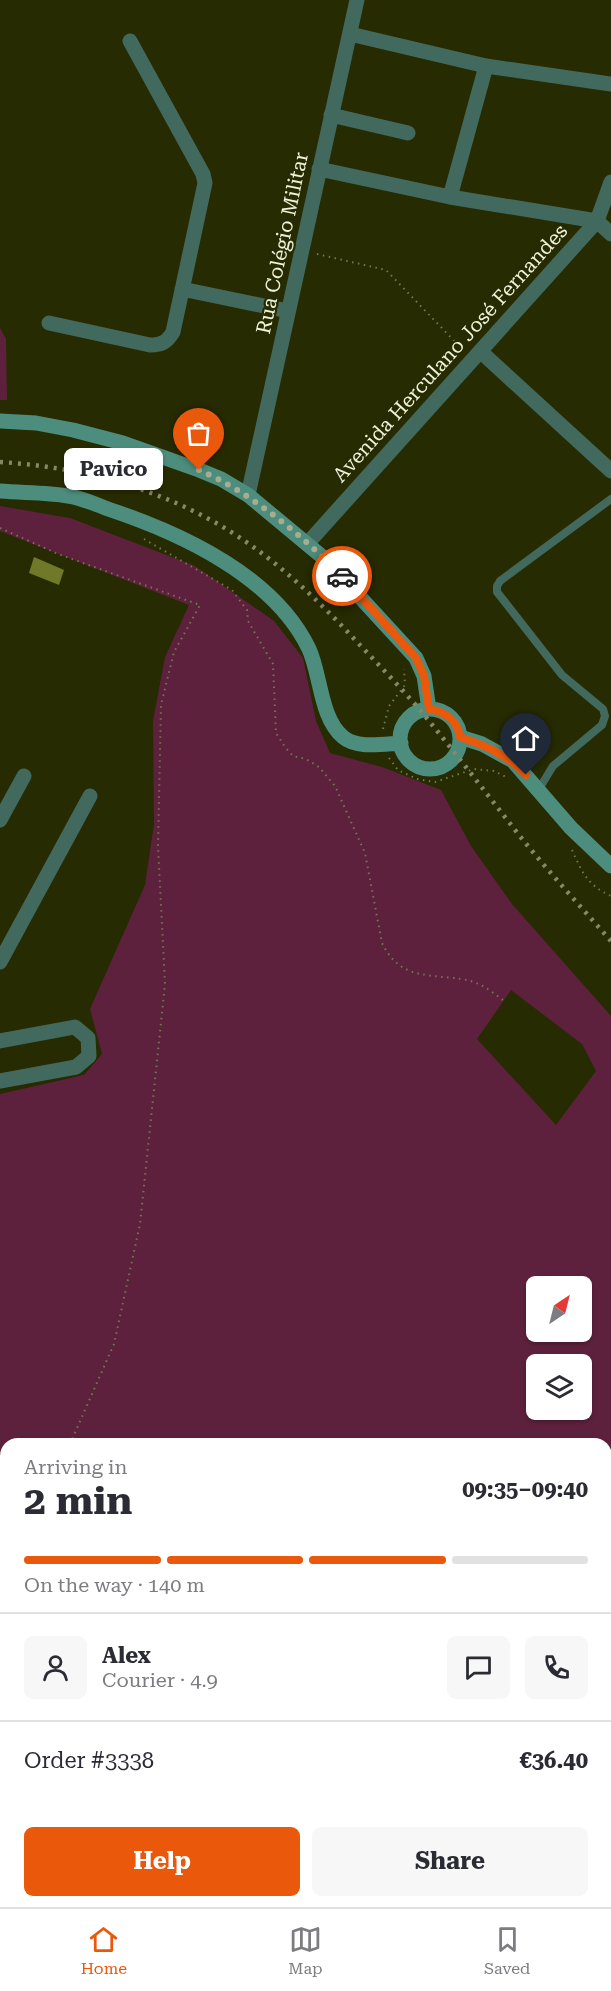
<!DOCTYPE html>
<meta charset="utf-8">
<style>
body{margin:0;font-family:"Roboto Serif",serif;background:#f7f7f7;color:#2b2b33;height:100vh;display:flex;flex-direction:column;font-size:22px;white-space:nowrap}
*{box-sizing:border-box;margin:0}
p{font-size:20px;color:#7c7c81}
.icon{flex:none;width:33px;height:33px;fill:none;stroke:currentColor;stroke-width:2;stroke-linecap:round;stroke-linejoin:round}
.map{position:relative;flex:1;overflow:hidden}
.details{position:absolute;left:0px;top:1438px;width:612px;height:470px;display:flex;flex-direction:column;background:#fff;border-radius:18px 18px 0 0;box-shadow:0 2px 4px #0004}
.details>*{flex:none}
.needle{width:39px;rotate:35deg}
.tools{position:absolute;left:526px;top:1276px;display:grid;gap:12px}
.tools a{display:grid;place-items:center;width:66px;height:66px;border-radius:9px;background:#fff;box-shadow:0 2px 4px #0004;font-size:30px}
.pin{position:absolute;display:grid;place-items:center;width:51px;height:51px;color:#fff;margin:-62px -26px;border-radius:50% 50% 50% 0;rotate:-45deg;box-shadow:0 0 6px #0007}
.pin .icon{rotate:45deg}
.courier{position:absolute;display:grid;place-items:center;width:60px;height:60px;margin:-30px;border:4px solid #ea580c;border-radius:50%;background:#fff;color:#222;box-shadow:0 2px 8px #0007}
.bubble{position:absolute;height:42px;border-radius:9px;background:#fff;box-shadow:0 2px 4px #0004;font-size:20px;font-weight:700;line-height:42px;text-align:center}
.headline em{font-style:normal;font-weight:700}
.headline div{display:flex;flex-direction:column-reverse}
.headline{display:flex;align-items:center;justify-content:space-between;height:102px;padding:0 24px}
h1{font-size:39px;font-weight:700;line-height:45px}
.bar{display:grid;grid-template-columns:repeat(4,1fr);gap:9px 6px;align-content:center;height:72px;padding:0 24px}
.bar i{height:8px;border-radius:4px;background:#e1e1e2}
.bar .on{background:#ea580c}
.bar p{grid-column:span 4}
.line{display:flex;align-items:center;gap:15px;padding:0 24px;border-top:2px solid #e1e1e2}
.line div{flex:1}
.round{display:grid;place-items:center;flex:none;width:63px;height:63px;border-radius:9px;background:#f7f7f7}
.action{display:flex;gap:12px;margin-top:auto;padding:12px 24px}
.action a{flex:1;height:69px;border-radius:9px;background:#ea580c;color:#fff;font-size:24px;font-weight:700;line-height:69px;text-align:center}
.action a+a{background:#f7f7f7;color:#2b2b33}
.tab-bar{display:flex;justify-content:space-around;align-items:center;height:84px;border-top:2px solid #e1e1e2;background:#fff;font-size:16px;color:#7c7c81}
.tab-bar a{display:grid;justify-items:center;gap:3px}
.tab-bar .on{color:#ea580c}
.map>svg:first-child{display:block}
.green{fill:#5e213d;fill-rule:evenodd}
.water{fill:#707928}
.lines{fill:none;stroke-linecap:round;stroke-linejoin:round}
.path{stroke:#727653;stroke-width:2;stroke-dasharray:1.5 4.5;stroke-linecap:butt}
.lane{stroke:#42695e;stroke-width:8}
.street{stroke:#42695e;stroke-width:15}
.secondary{stroke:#4d8d7d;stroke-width:15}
.rail{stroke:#858968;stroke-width:4.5;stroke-dasharray:3 6;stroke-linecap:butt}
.done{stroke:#a9ad8f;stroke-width:6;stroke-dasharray:0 10.8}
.route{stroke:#ea580c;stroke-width:8}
.labels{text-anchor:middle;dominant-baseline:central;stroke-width:4.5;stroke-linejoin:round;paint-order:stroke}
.street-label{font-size:20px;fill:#eff3dc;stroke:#272b01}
</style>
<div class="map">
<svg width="611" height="1907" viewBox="0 0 611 1907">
<rect width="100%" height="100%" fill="#272b01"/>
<path class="green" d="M0 328 6 339 7 400H0Z
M0 506 70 518 195 566 274 621 303 658 316 721 330 753 382 767 441 790 471 846 512 904 611 1016V1682L606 1684V1444H6V1661L0 1662V1094L84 1075 102 1054 90 1009 145 885 154 824 153 721 165 657 189 605 0 531ZM511 990 582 1044 596 1071 556 1125 477 1039ZM537 1287H582V1332H537ZM537 1365H582V1410H537Z"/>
<path class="water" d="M34 557 64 570 59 585 29 573Z"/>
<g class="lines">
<path class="path" d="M317 254 386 270 462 349
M0 528 58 554 200 605 174 652 161 705 158 846 165 984 140 1224 114 1344 70 1444
M144 539 232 590 247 610 248 621 273 664 276 733 285 747 293 756 306 759 319 767 335 786 365 853 382 943C401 982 431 973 467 980 481 983 492 992 503 1000
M383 729 389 706 405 685 404 669
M389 758 398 770 417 779 435 782 474 769 494 771 506 777
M572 850C582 872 587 885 611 896
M0 1606 6 1592
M606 1616 611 1614
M0 1668H6"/>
<path class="lane" d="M539 789 553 766 602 725 605 716 603 709 562 675 497 592V586L500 581 611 499"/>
<path class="street" d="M350 34 486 66 611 84
M331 115 408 133
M319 169 450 197 597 221
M450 197 486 66
M597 221 611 234
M182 289 288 311
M49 323 150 345C162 345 167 342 173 332L205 183 203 174 130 41
M480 351 611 471
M248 495 357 0
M307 544 597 221 611 182
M0 820 24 776
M0 962 90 796
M0 1041 75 1027 88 1038 89 1056 76 1067 0 1081
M0 1805 6 1798
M0 1865 6 1872
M81 1902 86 1907
M254 1907 268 1902"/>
<path class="secondary" d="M0 421 36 423 73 430 123 443 199 470 221 479 248 495 325 559 416 658 424 676 429 709
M0 491C22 493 46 492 68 496 82 498 95 504 108 509 180 533 274 576 309 649 321 675 320 718 343 737 357 749 383 744 401 743
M400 739a30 30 0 1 1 60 0a30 30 0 1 1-60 0Z
M460 737 482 744 513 761 571 828 611 866"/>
<path class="rail" d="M0 462C80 467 159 488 228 530 278 561 319 601 358 643 379 665 400 687 420 710 454 751 486 793 519 835 548 871 580 906 611 941"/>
</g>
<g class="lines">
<path class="done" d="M199 470C250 492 303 536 342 576"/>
<path class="route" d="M342 576 416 658 424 676 429 709C446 712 457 720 460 737 487 746 507 755 526 775"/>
</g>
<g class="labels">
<g class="street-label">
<text transform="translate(282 243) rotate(-78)">Rua Colégio Militar</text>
<text transform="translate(450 353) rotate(-48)">Avenida Herculano José Fernandes</text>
</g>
</g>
</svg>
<div class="tools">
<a><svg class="needle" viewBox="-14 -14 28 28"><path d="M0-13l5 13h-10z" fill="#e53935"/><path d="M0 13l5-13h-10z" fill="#7c7c81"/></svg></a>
<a><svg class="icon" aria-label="layers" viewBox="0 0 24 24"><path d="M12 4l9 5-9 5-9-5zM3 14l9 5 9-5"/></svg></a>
</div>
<div class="pin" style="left:199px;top:470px;background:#ea580c"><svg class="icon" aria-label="bag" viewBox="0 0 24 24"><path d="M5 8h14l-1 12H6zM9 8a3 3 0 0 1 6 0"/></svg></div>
<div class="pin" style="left:526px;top:775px;background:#1f2937"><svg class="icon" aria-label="home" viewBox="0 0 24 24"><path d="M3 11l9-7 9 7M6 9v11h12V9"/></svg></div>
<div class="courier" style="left:342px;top:576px"><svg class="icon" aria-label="car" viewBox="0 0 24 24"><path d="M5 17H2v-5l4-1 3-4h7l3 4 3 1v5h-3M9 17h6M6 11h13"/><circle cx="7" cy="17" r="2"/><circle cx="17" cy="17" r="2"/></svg></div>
<div class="bubble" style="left:64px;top:448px;width:99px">Pavico</div>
<section class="details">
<div class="headline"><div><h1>2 min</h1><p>Arriving in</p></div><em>09:35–09:40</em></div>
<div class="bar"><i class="on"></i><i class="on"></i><i class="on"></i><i></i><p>On the way · 140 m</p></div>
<div class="line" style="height:108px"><a class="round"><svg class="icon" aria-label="person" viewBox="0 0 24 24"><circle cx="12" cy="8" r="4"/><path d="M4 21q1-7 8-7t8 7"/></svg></a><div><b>Alex</b><p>Courier · 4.9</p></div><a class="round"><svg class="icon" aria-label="chat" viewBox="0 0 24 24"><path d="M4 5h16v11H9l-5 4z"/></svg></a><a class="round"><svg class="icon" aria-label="phone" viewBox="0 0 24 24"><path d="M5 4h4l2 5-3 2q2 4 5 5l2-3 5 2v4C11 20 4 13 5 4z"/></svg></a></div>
<div class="line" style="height:78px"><div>Order #3338</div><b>€36.40</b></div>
<div class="action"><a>Help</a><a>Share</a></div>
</section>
</div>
<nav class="tab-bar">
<a class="on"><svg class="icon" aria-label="home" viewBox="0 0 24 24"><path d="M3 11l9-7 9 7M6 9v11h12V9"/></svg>Home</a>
<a><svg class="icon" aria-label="map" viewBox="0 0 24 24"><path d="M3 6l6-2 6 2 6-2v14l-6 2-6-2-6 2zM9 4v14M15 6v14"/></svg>Map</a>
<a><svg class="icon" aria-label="saved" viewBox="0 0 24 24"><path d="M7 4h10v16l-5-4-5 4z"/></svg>Saved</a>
</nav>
